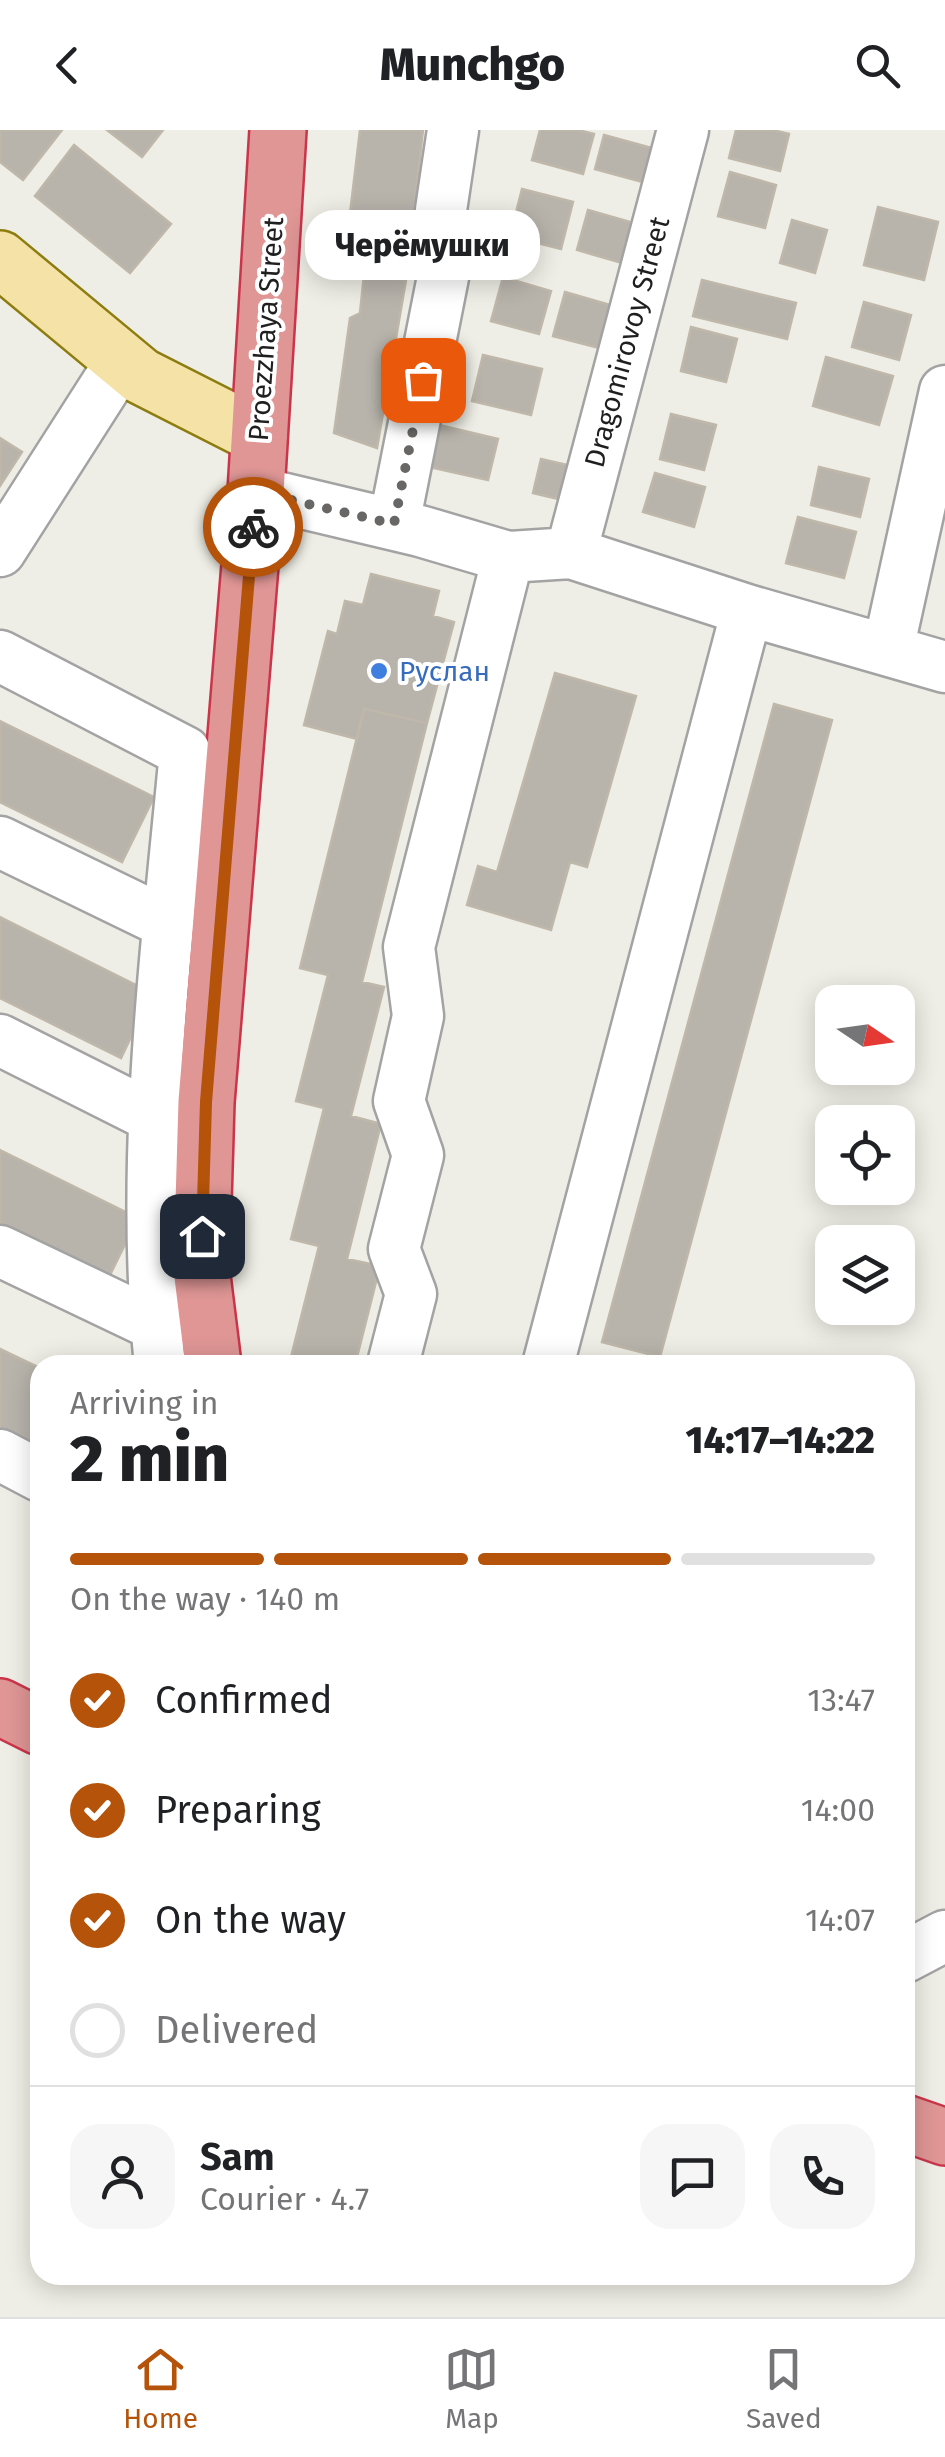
<!DOCTYPE html>
<meta charset="utf-8">
<style>
body{margin:0;font-family:"Fira Sans",sans-serif;background:#f6f6f6;color:#202124;height:100vh;display:flex;flex-direction:column;font-size:38px;white-space:nowrap}
*{box-sizing:border-box;margin:0}
p{font-size:32px;color:#757577}
.icon{flex:none;width:55px;height:55px;fill:none;stroke:currentColor;stroke-width:2;stroke-linecap:round;stroke-linejoin:round}
.map{position:relative;flex:1;overflow:hidden}
.drawer{position:absolute;left:30px;top:1225px;width:885px;height:930px;display:flex;flex-direction:column;background:#fff;border-radius:30px;box-shadow:0 5px 25px #0003}
.drawer>*{flex:none}
.needle{width:65px;rotate:103deg}
.fabs{position:absolute;left:815px;top:855px;display:grid;gap:20px}
.fabs a{display:grid;place-items:center;width:100px;height:100px;border-radius:20px;background:#fff;box-shadow:0 5px 25px #0003;font-size:50px}
.pin{position:absolute;display:grid;place-items:center;width:85px;height:85px;color:#fff;margin:-42px;border-radius:20px;box-shadow:0 5px 15px #0006}
.courier{position:absolute;display:grid;place-items:center;width:100px;height:100px;margin:-50px;border:8px solid #b45309;border-radius:50%;background:#fff;color:#222;box-shadow:0 2px 12px #0007}
.bubble{position:absolute;height:70px;border-radius:30px;background:#fff;box-shadow:0 5px 25px #0003;font-size:32px;font-weight:800;line-height:70px;text-align:center}
.overview em{font-style:normal;font-weight:800}
.overview div{display:flex;flex-direction:column-reverse}
.overview{display:flex;align-items:center;justify-content:space-between;height:170px;padding:0 40px}
h1{font-size:65px;font-weight:800;line-height:75px}
.bar{display:grid;grid-template-columns:repeat(4,1fr);gap:15px 10px;align-content:center;height:120px;padding:0 40px}
.bar i{height:12px;border-radius:8px;background:#e0e0e0}
.bar .active{background:#b45309}
.bar p{grid-column:span 4}
.line{display:flex;align-items:center;gap:25px;padding:0 40px;border-top:2px solid #e0e0e0}
.line div{flex:1}
.round{display:grid;place-items:center;flex:none;width:105px;height:105px;border-radius:30px;background:#f6f6f6}
ol{padding:0 40px;list-style:none}
li{display:flex;align-items:center;gap:30px;height:110px}
li p{margin-inline-start:auto}
li .icon{padding:10px;border-radius:50%;background:#b45309;color:#fff;stroke-width:4}
li:last-child{color:#757577}
li i{width:55px;height:55px;border:5px solid #e0e0e0;border-radius:50%}
header{display:flex;justify-content:space-between;align-items:center;height:130px;padding:0 40px;background:#fff;font-size:45px;font-weight:800}
.dock{display:flex;justify-content:space-around;align-items:center;height:140px;border-top:2px solid #e0e0e0;background:#fff;font-size:28px;color:#757577}
.dock a{display:grid;justify-items:center;gap:5px}
.dock .active{color:#b45309}
.map>svg:first-child{display:block}
.building{fill:#b8b4ac;stroke:#bfb8aa;stroke-width:2.5}
.lines{fill:none;stroke-linecap:round;stroke-linejoin:round}
.minor-casing{stroke:#a3a3a3;stroke-width:55}
.major-casing{stroke:#8d7c0e;stroke-width:60}
.highway-casing{stroke:#cb354a;stroke-width:60}
.minor{stroke:#fff;stroke-width:50}
.major{stroke:#f4e2a7;stroke-width:55}
.highway{stroke:#df9695;stroke-width:55}
.done{stroke:#686765;stroke-width:10;stroke-dasharray:0 18}
.route{stroke:#b45309;stroke-width:12}
.shop-dot{fill:#3f7fe0;stroke:#fff;stroke-width:4}
.labels{text-anchor:middle;dominant-baseline:central;stroke-width:8;stroke-linejoin:round;paint-order:stroke}
.street-label{font-size:28px;fill:#1f1f1f;stroke:#fff}
.shop-label{font-size:28px;fill:#366cbe;stroke:#fff;text-anchor:start}
</style>
<header><svg class="icon" aria-label="back" viewBox="0 0 24 24"><path d="M15 5l-7 7 7 7"/></svg>Munchgo<svg class="icon" aria-label="search" viewBox="0 0 24 24"><circle cx="10" cy="10" r="6"/><path d="M15 15l6 6"/></svg></header>
<div class="map">
<svg width="945" height="2187" viewBox="0 0 945 2187">
<rect width="100%" height="100%" fill="#efeee6"/>
<path class="building" d="M0 0H62L23 50 0 32Z
M107 0H163L142 27Z
M360 0H423L407 141 344 134Z
M540 0H578L594 4 583 44 532 30Z
M736 0H773L789 4 780 41 729 28Z
M604 5 655 19 646 53 595 39Z
M74 15 171 94 130 143 35 66Z
M730 42 776 55 765 98 718 86Z
M522 59 573 72 561 119 510 106Z
M878 77 938 92 924 150 864 135Z
M588 80 641 95 629 135 577 120Z
M792 90 827 100 815 143 780 133Z
M364 145 406 150 377 318 334 303 350 188 360 183Z
M503 147 551 161 539 204 491 191Z
M702 150 796 173 787 209 693 186Z
M565 162 614 176 603 219 553 206Z
M864 172 911 185 899 230 852 217Z
M691 197 737 209 726 252 681 241Z
M483 225 542 239 531 285 472 271Z
M826 227 893 246 879 295 813 276Z
M671 284 716 295 704 340 660 329Z
M435 294 498 309 488 350 425 336Z
M0 308 22 322 0 356Z
M541 329 580 338 571 372 533 363Z
M819 337 869 349 860 387 811 375Z
M655 343 705 357 694 397 643 382Z
M798 387 856 402 844 448 786 433Z
M371 444 439 461 433 486 454 492 427 593 364 579 357 609 304 595 328 501 337 504 345 471 363 475Z
M555 543 636 566 587 737 570 732 551 800 467 775 478 736 497 742Z
M774 574 832 590 660 1227 602 1212Z
M364 579 427 593 362 852 384 857 351 986 381 994 347 1129 380 1136 355 1235H289L319 1116 291 1109 324 978 296 971 328 845 300 838Z
M0 591 154 667 122 732 0 672Z
M0 787 152 863 121 928 0 868Z
M0 1020 138 1088 106 1153 0 1101Z
M0 1219 40 1238V1319L0 1299Z"/>
<g class="lines">
<g class="minor-casing">
<path id="minor" d="M256 362 420 401 508 427 571 423 747 480 945 537
M394 394 444 142 441 80 453 0
M0 421 122 230
M571 423 683 0
M888 520 945 261
M0 526 185 622C166 825 139 1031 160 1235
M0 712 169 794
M0 910 153 987
M0 1121 155 1195
M397 1235 393 1234 411 1164 394 1119 418 1025 399 971 418 886 409 817 508 427
M548 1235 747 480
M0 1325 40 1346
M905 1827 945 1806"/>
</g>
<g class="major-casing">
<path id="major" d="M0 129 141 246 259 306"/>
</g>
<g class="highway-casing">
<path id="highway" d="M213 1235 201 1138 206 972 256 362 278 0
M0 1577 40 1597
M905 1993 945 2007"/>
</g>
<use href="#minor" class="minor"/>
<use href="#major" class="major"/>
<use href="#highway" class="highway"/>
</g>
<g class="lines">
<path class="done" d="M253 397 256 362 394 394 423 250"/>
<path class="route" d="M202 1106 206 972 253 397"/>
</g>
<circle class="shop-dot" cx="379" cy="541" r="10"/>
<g class="labels">
<g class="street-label">
<text transform="translate(266 199) rotate(-86)">Proezzhaya Street</text>
<text transform="translate(627 212) rotate(-75)">Dragomirovoy Street</text>
</g>
<g class="shop-label">
<text x="399" y="541">Руслан</text>
</g>
</g>
</svg>
<div class="fabs">
<a><svg class="needle" viewBox="-14 -14 28 28"><path d="M0-13l5 13h-10z" fill="#e53935"/><path d="M0 13l5-13h-10z" fill="#757577"/></svg></a>
<a><svg class="icon" aria-label="locate" viewBox="0 0 24 24"><circle cx="12" cy="12" r="6"/><path d="M12 2v4M12 18v4M2 12h4M18 12h4"/></svg></a>
<a><svg class="icon" aria-label="layers" viewBox="0 0 24 24"><path d="M12 4l9 5-9 5-9-5zM3 14l9 5 9-5"/></svg></a>
</div>
<div class="pin" style="left:423px;top:250px;background:#ea580c"><svg class="icon" aria-label="bag" viewBox="0 0 24 24"><path d="M5 8h14l-1 12H6zM9 8a3 3 0 0 1 6 0"/></svg></div>
<div class="pin" style="left:202px;top:1106px;background:#1f2937"><svg class="icon" aria-label="home" viewBox="0 0 24 24"><path d="M3 11l9-7 9 7M6 9v11h12V9"/></svg></div>
<div class="courier" style="left:253px;top:397px"><svg class="icon" aria-label="bike" viewBox="0 0 24 24"><circle cx="6" cy="16" r="4"/><circle cx="18" cy="16" r="4"/><path d="M6 16l4-8h5l3 8M10 8l3 8H6M13 5h3"/></svg></div>
<div class="bubble" style="left:305px;top:80px;width:235px">Черёмушки</div>
<section class="drawer">
<div class="overview"><div><h1>2 min</h1><p>Arriving in</p></div><em>14:17–14:22</em></div>
<div class="bar"><i class="active"></i><i class="active"></i><i class="active"></i><i></i><p>On the way · 140 m</p></div>
<ol>
<li><svg class="icon" aria-label="check" viewBox="0 0 24 24"><path d="M5 12l5 5 9-10"/></svg>Confirmed<p>13:47</p></li>
<li><svg class="icon" aria-label="check" viewBox="0 0 24 24"><path d="M5 12l5 5 9-10"/></svg>Preparing<p>14:00</p></li>
<li><svg class="icon" aria-label="check" viewBox="0 0 24 24"><path d="M5 12l5 5 9-10"/></svg>On the way<p>14:07</p></li>
<li><i></i>Delivered</li>
</ol>
<div class="line" style="height:180px"><a class="round"><svg class="icon" aria-label="person" viewBox="0 0 24 24"><circle cx="12" cy="8" r="4"/><path d="M4 21q1-7 8-7t8 7"/></svg></a><div><b>Sam</b><p>Courier · 4.7</p></div><a class="round"><svg class="icon" aria-label="chat" viewBox="0 0 24 24"><path d="M4 5h16v11H9l-5 4z"/></svg></a><a class="round"><svg class="icon" aria-label="phone" viewBox="0 0 24 24"><path d="M5 4h4l2 5-3 2q2 4 5 5l2-3 5 2v4C11 20 4 13 5 4z"/></svg></a></div>
</section>
</div>
<nav class="dock">
<a class="active"><svg class="icon" aria-label="home" viewBox="0 0 24 24"><path d="M3 11l9-7 9 7M6 9v11h12V9"/></svg>Home</a>
<a><svg class="icon" aria-label="map" viewBox="0 0 24 24"><path d="M3 6l6-2 6 2 6-2v14l-6 2-6-2-6 2zM9 4v14M15 6v14"/></svg>Map</a>
<a><svg class="icon" aria-label="saved" viewBox="0 0 24 24"><path d="M7 4h10v16l-5-4-5 4z"/></svg>Saved</a>
</nav>
